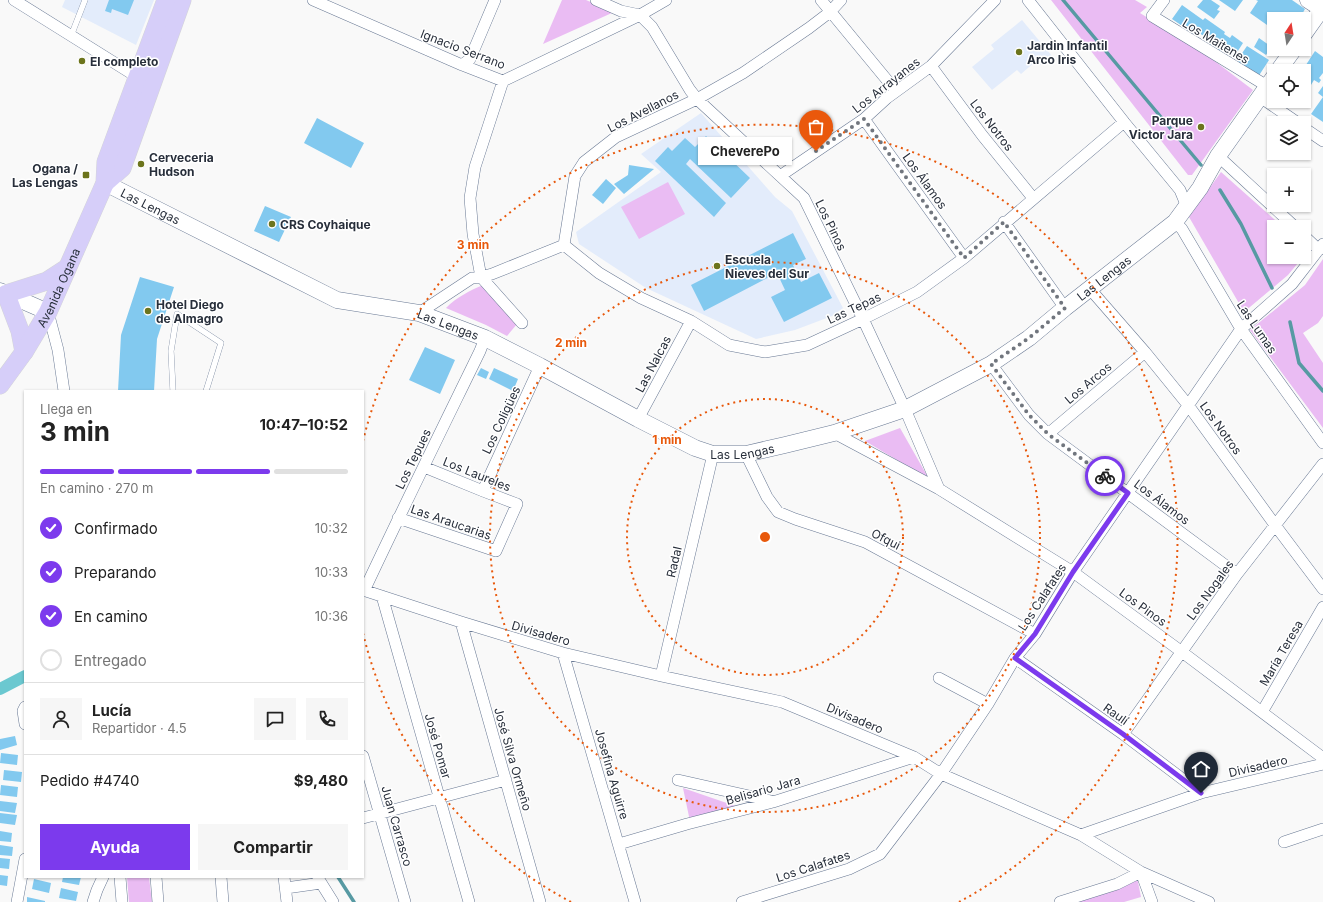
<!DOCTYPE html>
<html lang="es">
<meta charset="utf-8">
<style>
body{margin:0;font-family:Inter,sans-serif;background:#f6f6f6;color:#222;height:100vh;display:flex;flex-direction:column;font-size:15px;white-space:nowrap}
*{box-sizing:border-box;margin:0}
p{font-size:13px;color:#767676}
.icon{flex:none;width:22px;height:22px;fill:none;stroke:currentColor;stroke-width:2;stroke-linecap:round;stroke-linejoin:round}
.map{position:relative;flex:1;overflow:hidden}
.sheet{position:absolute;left:24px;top:390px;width:340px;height:488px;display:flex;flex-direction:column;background:#fff;border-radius:0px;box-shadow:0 1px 3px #0004}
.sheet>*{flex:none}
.needle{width:26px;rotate:12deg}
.controls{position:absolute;left:1267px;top:12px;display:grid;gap:8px}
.controls a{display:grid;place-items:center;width:44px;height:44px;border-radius:0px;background:#fff;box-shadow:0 1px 3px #0004;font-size:20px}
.pin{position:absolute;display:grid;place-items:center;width:34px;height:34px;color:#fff;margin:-41px -17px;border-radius:50% 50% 50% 0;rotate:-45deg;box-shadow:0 0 4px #0007}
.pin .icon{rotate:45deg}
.courier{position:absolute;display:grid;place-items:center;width:40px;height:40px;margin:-20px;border:3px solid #7c3aed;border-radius:50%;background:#fff;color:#222;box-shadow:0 1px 5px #0007}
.bubble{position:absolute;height:28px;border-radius:0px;background:#fff;box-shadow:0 1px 3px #0004;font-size:13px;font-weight:700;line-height:28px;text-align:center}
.overview em{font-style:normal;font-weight:700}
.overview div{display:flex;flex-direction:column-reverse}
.overview{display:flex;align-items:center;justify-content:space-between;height:68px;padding:0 16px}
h1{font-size:26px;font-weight:700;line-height:30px}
.bar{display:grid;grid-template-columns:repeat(4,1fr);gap:6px 4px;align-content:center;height:48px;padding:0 16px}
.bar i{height:5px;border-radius:3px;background:#e0e0e0}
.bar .selected{background:#7c3aed}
.bar p{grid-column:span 4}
.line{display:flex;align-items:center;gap:10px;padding:0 16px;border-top:1px solid #e0e0e0}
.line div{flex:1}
.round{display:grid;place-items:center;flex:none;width:42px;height:42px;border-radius:0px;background:#f6f6f6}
ol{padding:0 16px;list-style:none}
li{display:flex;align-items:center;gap:12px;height:44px}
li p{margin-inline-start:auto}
li .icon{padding:4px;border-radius:50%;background:#7c3aed;color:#fff;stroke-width:4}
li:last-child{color:#767676}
li i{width:22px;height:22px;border:2px solid #e0e0e0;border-radius:50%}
.cta{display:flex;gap:8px;margin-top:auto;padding:8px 16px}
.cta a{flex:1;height:46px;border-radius:0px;background:#7c3aed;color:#fff;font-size:16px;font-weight:700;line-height:46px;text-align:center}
.cta a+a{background:#f6f6f6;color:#222}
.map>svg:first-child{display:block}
.built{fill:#e3ecfb}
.green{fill:#eabcf3}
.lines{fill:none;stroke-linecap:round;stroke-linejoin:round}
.stream{stroke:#579aa3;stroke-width:3.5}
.canal{stroke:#6bc8d0;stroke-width:12}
.building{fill:#82c9ef}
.lane-casing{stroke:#697994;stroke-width:6}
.street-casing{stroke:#697994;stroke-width:12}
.secondary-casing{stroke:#697994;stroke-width:17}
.primary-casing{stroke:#d4d5d8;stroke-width:19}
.lane{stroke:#fff;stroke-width:5.5}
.street{stroke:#fff;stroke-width:11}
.secondary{stroke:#fff;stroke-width:16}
.primary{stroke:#d6cef9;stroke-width:18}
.done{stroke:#71767e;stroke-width:4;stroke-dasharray:0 7.2}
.route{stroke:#7c3aed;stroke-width:5}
.ring{fill:none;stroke:#e8590c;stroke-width:2;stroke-dasharray:2 4}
.poi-dot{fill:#6c741c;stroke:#fff;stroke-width:1.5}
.labels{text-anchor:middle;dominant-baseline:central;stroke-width:3;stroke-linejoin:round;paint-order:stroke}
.street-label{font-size:12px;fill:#282f3b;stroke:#fff}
.poi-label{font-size:12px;font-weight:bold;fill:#282f3b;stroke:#fff;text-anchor:start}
.centre{fill:#e8590c;stroke:#fff;stroke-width:2}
.ring-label{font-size:12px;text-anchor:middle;font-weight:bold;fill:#e8590c;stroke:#fff;stroke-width:3;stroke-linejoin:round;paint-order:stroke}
</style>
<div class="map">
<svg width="1323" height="902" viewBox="0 0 1323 902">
<rect width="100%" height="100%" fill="#f9f9f9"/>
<path class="built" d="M65 0H154L136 45 62 7Z
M1022 20 1052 56 1040 65 1036 61 1021 74 1017 70 992 90 972 67 994 49 991 45Z
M701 113 775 197 792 211 843 308 832 316 795 330 756 339 646 288 579 244 576 232 661 172 641 154Z"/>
<path class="green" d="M562 0H586L614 12 543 44Z
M1051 0H1135L1147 7 1140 13 1204 53 1253 90 1192 175H1188Z
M1221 172 1283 227H1274V257H1303L1288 275 1244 312 1189 217Z
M668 182 685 214 639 239 621 207Z
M1323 259V316L1318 323 1303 333 1323 363V428L1250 330 1305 285Z
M483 285 517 324 507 336 486 325 446 308C457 297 469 291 483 285Z
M900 428 929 479 865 441Z
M683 788 750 811 691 826Z
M127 877H149L152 902H129Z
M1137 877 1141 897 1124 902H1055Z"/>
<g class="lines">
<path class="stream" d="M1063 0 1201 165
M1220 190 1241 224 1272 288
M1290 322 1299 363 1323 391
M338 877 354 902"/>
<path class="canal" d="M0 689 25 676"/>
</g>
<path class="building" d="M109 0H134L128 15 112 9 111 13 105 11Z
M1203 0H1211L1220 6 1217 10 1220 11 1214 19 1197 7Z
M1219 0H1243L1235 11Z
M1256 0H1292L1305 9 1300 18 1295 15 1292 19H1274V30L1250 13 1258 1Z
M1182 5 1203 20 1205 18 1225 32 1224 34 1230 38 1232 35 1243 43 1234 57 1227 52 1229 49 1225 46 1220 52 1208 43 1210 40 1196 31 1194 34 1172 19Z
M1259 38 1273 48 1270 53 1268 52 1266 55 1254 47Z
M1247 46 1269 60 1258 77 1237 63 1239 60 1238 59Z
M1315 51 1323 57V73L1319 78 1321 80 1319 83 1314 80 1311 85 1304 80V71H1302Z
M1323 86V122L1311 114 1323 97 1318 93Z
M317 118 364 143 351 168 304 143Z
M706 136 750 178 731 198 690 159 686 164 726 203 714 217 655 161 668 147 672 151 685 138 695 147Z
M629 165 654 169 624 194 614 184 628 175Z
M606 179 616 188 603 204 592 195Z
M265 206 291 217 279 242 254 231Z
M793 233 806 259 793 265 801 282 819 273 832 298 784 322 771 297 785 290 777 273 704 311 691 285Z
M140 277 174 287 157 339 154 391H118L121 335Z
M425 347 455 360 440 394 409 380Z
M481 368 489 372 486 379 477 375Z
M494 368 518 379 513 391 489 379Z
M15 736 17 745 0 750V739Z
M1 753 18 755 17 765 0 763Z
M4 770 22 772 21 782 3 780Z
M1 785 18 787 17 797 0 795Z
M0 801 17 803 15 813 0 811Z
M0 813 17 815 15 825 0 823Z
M0 831 12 833 11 842 0 841Z
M0 845 13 847 12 856 0 855Z
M0 858 10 859 9 869 0 868Z
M0 875 8 876 7 886 0 885Z
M63 877H81L79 885 62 882Z
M34 879 51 883 49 893 32 889Z
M61 888 78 892 76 901 59 898Z
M27 897 45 901V902H27Z"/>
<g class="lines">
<g class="lane-casing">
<path id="lane" d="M71 36 85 0
M173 391 171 351 177 314 221 343 206 391"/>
</g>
<g class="street-casing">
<path id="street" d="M14 0 142 80
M313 0 462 65 503 81 640 15 666 0
M596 0 621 11 640 15 652 27 690 90 697 99 804 198 863 319 905 409 939 489 1073 572 1182 652 1323 758
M821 0 896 91
M1028 0 1124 122 1180 190 1187 207
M1164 0 1152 16 1267 86
M462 65 470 59 495 0
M931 66 982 135 1033 198
M503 81 475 167 470 198 473 234 481 277 522 323
M1260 97 1298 123
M864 119 964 258
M1304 128 1323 141
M1218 156 1295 227
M780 176 864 119 887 98 931 66 995 0
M1004 222 1065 308
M1175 222 1182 229 1241 329 1323 443
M1304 236 1319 250
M564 245 599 273 641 298 691 321 729 345 765 352 807 345 863 319 917 292 964 258 1124 122
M564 245 575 176 584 162 616 137 697 99 743 73 809 28 830 12 841 0
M1090 289 1145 352 1188 405 1275 525 1323 589
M48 312 58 350 64 391
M419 313 472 278 481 277 492 274 564 245
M991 364 1029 415 1048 434 1237 574
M638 419 691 321
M834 433 939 489
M1048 434 1145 352
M746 454 767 497 778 512 795 519 865 542 1035 634
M485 486 540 366
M398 518 496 551 517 504 483 491 424 467
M363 590 461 622 563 653 661 676 782 702 914 757 941 774 1081 835 1141 872 1209 902
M364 591C402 510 441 431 480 351L485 338
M382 596 469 902
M461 622 540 902
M563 653 635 902
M1015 658 1123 734 1201 793
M661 676 713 454
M939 678 988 704
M25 707 23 711 25 724
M1262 712 1323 607
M1123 734 1237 574 1323 464
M363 756 405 902
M678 780 771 801
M363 818 506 780
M1081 835 1201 793 1323 764
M1284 842 1323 829
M619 844 687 824 773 802 914 757
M120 877 122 902
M156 877 158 902
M221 877 223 902
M284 877 287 902
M318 878 333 902
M286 888 321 883
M17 902 25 859
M93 902 97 890 103 877
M742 902 849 869 880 854 941 774 988 704 1015 658 1035 634 1073 572 1241 329 1292 284 1323 244
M1060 902 1117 884 1141 872 1152 902"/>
</g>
<g class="secondary-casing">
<g id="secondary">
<path d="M1308 0 1322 9"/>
<path d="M1304 34 1323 7"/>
<path d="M1278 71 1294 49"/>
<path id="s1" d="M105 183 337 300 419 313 485 338 540 366 638 419 695 448 713 454H746L785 445 834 433 905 409 991 364 1029 338 1065 308 1175 222 1200 188 1218 156 1274 77"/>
<path d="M0 291 48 312"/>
</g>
</g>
<g class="primary-casing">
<g id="primary">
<path d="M105 183 122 168 182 0"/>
<path d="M24 352 20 331 6 294 47 281 67 268"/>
<path id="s2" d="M0 385 24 352 48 312 105 183 106 162 166 0"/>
</g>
</g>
<use href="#lane" class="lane"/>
<use href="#street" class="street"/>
<use href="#secondary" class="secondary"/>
<use href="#primary" class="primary"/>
</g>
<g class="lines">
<path class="done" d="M816 151 864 119 964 258 1004 222 1065 308 1029 338 991 364 1029 415 1048 434 1105 476"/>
<path class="route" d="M1105 476 1128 493 1073 572 1035 634 1015 658 1123 734 1201 793"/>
</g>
<g class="ring">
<circle cx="765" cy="537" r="138"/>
<circle cx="765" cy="537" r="275"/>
<path d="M571 902A413 413 0 0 1 363 633M363 441A413 413 0 1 1 959 902"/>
</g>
<g class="poi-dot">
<circle cx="1019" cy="52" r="4"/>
<circle cx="82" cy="61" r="4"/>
<circle cx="1201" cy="127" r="4"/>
<circle cx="141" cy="164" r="4"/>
<rect x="82" y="171" width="8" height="8" rx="2"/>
<circle cx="272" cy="224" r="4"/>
<circle cx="717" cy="266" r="4"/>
<circle cx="148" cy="311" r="4"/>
</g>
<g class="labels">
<g class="street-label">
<text transform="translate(1216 41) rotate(31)">Los Maitenes</text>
<text transform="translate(463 49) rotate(21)">Ignacio Serrano</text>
<text transform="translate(886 85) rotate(-38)">Los Arrayanes</text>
<text transform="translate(643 111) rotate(-27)">Los Avellanos</text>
<text transform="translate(992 125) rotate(52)">Los Notros</text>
<text transform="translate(925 181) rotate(54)">Los Álamos</text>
<text stroke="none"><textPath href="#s1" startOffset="51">Las Lengas</textPath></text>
<text transform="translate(831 225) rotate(64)">Los Pinos</text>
<text stroke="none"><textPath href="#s1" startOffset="1107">Las Lengas</textPath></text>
<text stroke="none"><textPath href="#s2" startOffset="114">Avenida Ogana</textPath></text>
<text transform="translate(854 308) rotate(-25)">Las Tepas</text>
<text stroke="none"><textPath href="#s1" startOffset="374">Las Lengas</textPath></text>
<text transform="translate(1257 327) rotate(56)">Las Lumas</text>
<text transform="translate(653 364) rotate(-62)">Las Nalcas</text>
<text transform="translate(1088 383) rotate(-40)">Los Arcos</text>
<text transform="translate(501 420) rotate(-65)">Los Coligües</text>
<text transform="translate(1221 428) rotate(54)">Los Notros</text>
<text stroke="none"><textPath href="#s1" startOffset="699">Las Lengas</textPath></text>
<text transform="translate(413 459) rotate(-64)">Los Tepues</text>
<text transform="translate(477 474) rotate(22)">Los Laureles</text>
<text transform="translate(1162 502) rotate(37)">Los Álamos</text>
<text transform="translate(451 522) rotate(19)">Las Araucarias</text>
<text transform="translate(886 539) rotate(27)">Ofqui</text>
<text transform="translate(674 562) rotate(-77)">Radal</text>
<text transform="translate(1210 590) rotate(-54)">Los Nogales</text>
<text transform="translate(1042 597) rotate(-57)">Los Calafates</text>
<text transform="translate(1143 607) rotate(36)">Los Pinos</text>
<text transform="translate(541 633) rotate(16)">Divisadero</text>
<text transform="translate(1281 653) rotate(-60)">María Teresa</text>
<text transform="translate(1116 714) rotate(35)">Raulí</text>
<text transform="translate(855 718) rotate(23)">Divisadero</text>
<text transform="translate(438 746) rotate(74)">José Pomar</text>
<text transform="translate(513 759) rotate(74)">José Silva Ormeño</text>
<text transform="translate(1258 766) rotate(-13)">Divisadero</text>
<text transform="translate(612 774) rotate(74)">Josefina Aguirre</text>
<text transform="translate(763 790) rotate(-16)">Belisario Jara</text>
<text transform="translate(397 826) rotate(74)">Juan Carrasco</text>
<text transform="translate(813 866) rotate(-18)">Los Calafates</text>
</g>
<g class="poi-label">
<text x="1027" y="45">Jardin Infantil<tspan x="1027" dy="14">Arco Iris</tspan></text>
<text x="90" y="61">El completo</text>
<text x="1193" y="120" text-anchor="end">Parque<tspan x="1193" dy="14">Victor Jara</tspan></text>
<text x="149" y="157">Cerveceria<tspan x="149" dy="14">Hudson</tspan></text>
<text x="78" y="168" text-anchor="end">Ogana /<tspan x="78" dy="14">Las Lengas</tspan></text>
<text x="280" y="224">CRS Coyhaique</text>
<text x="725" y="259">Escuela<tspan x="725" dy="14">Nieves del Sur</tspan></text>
<text x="156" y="304">Hotel Diego<tspan x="156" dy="14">de Almagro</tspan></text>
</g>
</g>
<circle cx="765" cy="537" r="6" class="centre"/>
<g class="ring-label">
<text x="473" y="249">3 min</text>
<text x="571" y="347">2 min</text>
<text x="667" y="444">1 min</text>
</g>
</svg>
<div class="controls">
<a><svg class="needle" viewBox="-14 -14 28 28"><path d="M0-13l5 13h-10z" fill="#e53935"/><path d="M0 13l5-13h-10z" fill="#767676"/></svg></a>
<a><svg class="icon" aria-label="locate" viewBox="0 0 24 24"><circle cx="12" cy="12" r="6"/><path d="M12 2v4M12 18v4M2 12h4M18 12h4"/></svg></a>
<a><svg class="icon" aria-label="layers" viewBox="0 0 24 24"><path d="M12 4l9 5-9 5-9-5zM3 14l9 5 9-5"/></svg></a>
<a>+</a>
<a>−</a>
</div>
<div class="pin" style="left:816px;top:151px;background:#ea580c"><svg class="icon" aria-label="bag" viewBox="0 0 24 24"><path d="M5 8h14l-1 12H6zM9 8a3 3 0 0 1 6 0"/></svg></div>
<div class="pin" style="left:1201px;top:793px;background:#1f2937"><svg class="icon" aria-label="home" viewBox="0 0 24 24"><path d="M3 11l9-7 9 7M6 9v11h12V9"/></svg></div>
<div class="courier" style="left:1105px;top:476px"><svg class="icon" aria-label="bike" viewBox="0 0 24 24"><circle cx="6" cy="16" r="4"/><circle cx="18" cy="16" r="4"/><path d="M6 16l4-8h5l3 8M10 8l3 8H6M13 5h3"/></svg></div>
<div class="bubble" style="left:698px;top:137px;width:94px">CheverePo</div>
<section class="sheet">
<div class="overview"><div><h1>3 min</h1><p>Llega en</p></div><em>10:47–10:52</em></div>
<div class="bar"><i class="selected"></i><i class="selected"></i><i class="selected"></i><i></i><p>En camino · 270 m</p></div>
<ol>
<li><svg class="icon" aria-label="check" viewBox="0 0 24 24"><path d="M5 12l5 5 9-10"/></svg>Confirmado<p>10:32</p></li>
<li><svg class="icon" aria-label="check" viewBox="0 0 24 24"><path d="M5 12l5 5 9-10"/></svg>Preparando<p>10:33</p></li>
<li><svg class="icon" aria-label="check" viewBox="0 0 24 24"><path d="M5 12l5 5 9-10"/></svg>En camino<p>10:36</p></li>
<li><i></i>Entregado</li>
</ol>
<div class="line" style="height:72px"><a class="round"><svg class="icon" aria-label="person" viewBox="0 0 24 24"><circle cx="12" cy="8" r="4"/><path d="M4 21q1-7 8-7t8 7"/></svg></a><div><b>Lucía</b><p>Repartidor · 4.5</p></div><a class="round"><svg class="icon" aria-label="chat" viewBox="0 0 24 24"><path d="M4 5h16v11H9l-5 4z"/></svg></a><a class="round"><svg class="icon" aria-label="phone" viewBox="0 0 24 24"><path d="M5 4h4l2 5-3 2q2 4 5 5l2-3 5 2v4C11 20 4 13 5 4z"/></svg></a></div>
<div class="line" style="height:52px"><div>Pedido #4740</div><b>$9,480</b></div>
<div class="cta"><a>Ayuda</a><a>Compartir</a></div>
</section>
</div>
